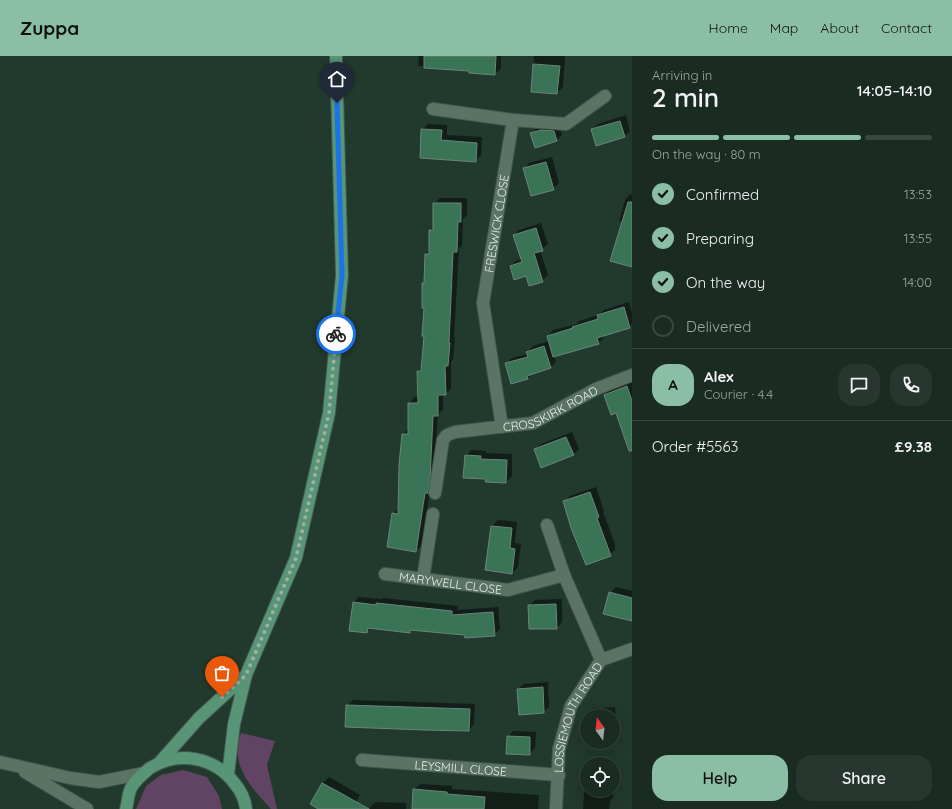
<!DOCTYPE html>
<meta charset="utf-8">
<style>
body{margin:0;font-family:Quicksand,sans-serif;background:#27372f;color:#f1f3f6;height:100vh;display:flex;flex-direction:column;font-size:15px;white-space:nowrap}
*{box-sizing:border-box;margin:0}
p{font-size:13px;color:#9fa7a5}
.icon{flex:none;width:22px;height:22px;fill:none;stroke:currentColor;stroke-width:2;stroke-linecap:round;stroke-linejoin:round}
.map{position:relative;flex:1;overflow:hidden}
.details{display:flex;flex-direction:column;background:#1a2b22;width:320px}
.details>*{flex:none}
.needle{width:26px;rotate:345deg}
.fabs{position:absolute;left:580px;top:653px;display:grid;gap:8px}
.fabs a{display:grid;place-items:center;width:40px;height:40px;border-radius:50%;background:#1a2b22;box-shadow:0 4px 16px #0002,0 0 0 1px #384740;font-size:20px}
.pin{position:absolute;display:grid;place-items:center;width:34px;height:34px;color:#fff;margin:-41px -17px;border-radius:50% 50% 50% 0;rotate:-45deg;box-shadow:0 0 4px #0007}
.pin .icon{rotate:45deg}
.courier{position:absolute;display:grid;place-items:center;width:40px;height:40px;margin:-20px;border:3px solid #1a73e8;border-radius:50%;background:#fff;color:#222;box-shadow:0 1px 5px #0007}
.head em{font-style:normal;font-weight:600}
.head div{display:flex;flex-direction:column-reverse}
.head{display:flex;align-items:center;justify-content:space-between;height:68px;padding:0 20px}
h1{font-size:26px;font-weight:600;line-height:30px}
.bar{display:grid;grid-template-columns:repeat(4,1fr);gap:6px 4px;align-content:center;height:48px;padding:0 20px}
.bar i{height:5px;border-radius:3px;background:#384740}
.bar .current{background:#8abfa5}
.bar p{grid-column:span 4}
.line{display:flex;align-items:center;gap:10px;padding:0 20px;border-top:1px solid #384740}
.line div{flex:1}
.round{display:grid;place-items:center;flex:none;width:42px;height:42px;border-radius:16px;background:#27372f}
ol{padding:0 20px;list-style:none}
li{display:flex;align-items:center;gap:12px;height:44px}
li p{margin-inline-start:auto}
li .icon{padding:4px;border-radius:50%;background:#8abfa5;color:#111;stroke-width:4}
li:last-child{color:#9fa7a5}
li i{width:22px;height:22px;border:2px solid #384740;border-radius:50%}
.action{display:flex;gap:8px;margin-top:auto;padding:8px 20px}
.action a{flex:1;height:46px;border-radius:16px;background:#8abfa5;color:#111;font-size:16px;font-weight:600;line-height:46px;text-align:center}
.action a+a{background:#27372f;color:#f1f3f6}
header{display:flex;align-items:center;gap:24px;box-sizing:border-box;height:56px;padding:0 20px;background:#8abfa5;color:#111}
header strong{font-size:19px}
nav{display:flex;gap:22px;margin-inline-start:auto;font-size:14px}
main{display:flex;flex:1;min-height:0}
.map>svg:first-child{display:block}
.green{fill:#614363}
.shadow{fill:#0007}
.building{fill:#3a7456;stroke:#6c8576}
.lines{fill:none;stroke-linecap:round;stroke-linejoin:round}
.minor-casing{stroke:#41564c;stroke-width:14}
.major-casing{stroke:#41564c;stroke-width:14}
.minor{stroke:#5b7365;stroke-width:12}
.major{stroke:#579576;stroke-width:12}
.done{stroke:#9fb0a6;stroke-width:4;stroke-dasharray:0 7.2}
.route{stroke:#1a73e8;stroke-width:5}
.labels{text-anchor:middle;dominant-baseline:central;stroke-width:3.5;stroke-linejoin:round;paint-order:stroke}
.street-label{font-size:12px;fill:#e2f0e7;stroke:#131e18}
</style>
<header>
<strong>Zuppa</strong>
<nav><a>Home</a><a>Map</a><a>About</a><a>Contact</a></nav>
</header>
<main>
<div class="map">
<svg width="632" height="753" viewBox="0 0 632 753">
<rect width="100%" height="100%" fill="#22392d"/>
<path class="green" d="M241 677 275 685 267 709 277 753H271C251 731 229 709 241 677Z
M183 714 207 721 219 740 222 753H136L146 730 161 719Z"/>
<path class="shadow" d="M419 0H501V12L495 18 418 10Z
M534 0H565L563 31 557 37 532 36Z
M626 59 630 75 625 80 592 73 598 68Z
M428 68 447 69V79L482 81 481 99 475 105 422 74Z
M548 68 559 69 562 79 557 84 531 78 537 72Z
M552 101 559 127 553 133 524 113 529 107Z
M630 138 632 139V210L623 166 619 165 625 144Z
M440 142H467V159L463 163 462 189 459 193 454 281H455L453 304 451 306V333L445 338H443V354L438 358 433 431 430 434 422 489 416 494 393 458 399 452 403 378 409 372V347L415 341H418V315L422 311 425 279 426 198 430 194V174L434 170V148Z
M541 167 548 188 540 194 548 219 542 225 511 210 516 205 522 203 514 179 519 174Z
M629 246 632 256V268L629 271 604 279V281L599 287 554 300 556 306 551 311 533 317 528 322 511 326 506 307 512 302 528 298 527 296 533 290 549 285 548 280 553 274 577 268 579 265 598 259 604 254Z
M632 326V383L617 356 605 339 610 333Z
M572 376 579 393 573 399 535 393 541 388Z
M472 394 486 395V397L512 398V420L506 426 487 422 466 399Z
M596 431 604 455 603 456 615 488V494L609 499 564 446 570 440Z
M498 464 517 466 515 487 521 488 518 511 512 517 486 513 492 470Z
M616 531 632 535V563L610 537Z
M359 541 381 543 383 542 458 550 457 554 498 551 500 573 494 579 412 573 409 576 371 571 367 576 353 547Z
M562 543V566L557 572 530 549 535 544Z
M548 626 549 651 543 656 518 633 524 628Z
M353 644 475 648 474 668 469 674 347 650Z
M615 651 616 669 613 672V660H588V658L594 652Z
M513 675 536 676 535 692 529 698 508 681Z
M613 714 615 715 613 741 610 745 609 753H583L585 719 587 717V734H613Z
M329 721 360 739 352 753H320L311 748 323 727Z
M420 728 452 730V733L539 739 538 753H413L414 734Z
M376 746 406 747V753H370V751Z"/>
<path class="building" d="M424 0H496L495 19 469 17V15L424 12Z
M533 8 560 10 557 38 531 36Z
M620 65 625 81 596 90 591 73Z
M421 73 442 74 441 84 477 87 476 106 420 102Z
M541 74 554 75 557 85 535 92 530 77Z
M546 106 554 134 531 140 523 112Z
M628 146H632V211L610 205Z
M433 147H461V166H458L457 196H453L449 287H450L448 310H445L446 339H438V360H433L430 423 428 437H425L416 496 387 491 392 457 398 458 399 409 402 378H408V347H418L417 315H421L424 280H422L424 252H422V227H424L425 198H429V174H433Z
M536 172 543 195 534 197 543 226 529 230 526 220 514 224 510 210 522 206 513 179Z
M624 251 630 272 597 282 599 288 553 301 547 280 573 272 572 271 598 263 597 259Z
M544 290 551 312 527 320 528 323 511 328 505 307 528 301 526 296Z
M627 330 632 345V395H629L616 357 611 359 604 339Z
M566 381 574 399 541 412 534 393Z
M465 399 481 400 480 403 507 404 506 427 485 426 486 423 463 422Z
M590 436 599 461 597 462 611 500 586 509 571 472 563 445Z
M491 470 512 472 510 492 515 493 512 518 485 514Z
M609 536 632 542V565L603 558Z
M353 546 376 549V547L452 555V559L493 556 495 580 465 582 464 579 410 574V577L368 572 367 577 349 575Z
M556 548 557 573H529L528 549Z
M543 631 544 657 519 659 517 633Z
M346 649 470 653 469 675 424 674 345 671Z
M507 680 530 681V699L506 698Z
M322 727 337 735 369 753H318L310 748Z
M413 733 447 736V738L485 741 484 753H412Z"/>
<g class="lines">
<g class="minor-casing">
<g id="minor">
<path d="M433 53 513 64"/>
<path id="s1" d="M502 371 483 247 513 64 566 68 605 40"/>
<path id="s2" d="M435 437 443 384 447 379 455 376 533 367 596 333 632 319"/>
<path d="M547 469 564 519"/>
<path id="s3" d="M385 518 508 534 564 519 601 604"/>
<path d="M423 523 433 458"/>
<path id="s4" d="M362 704 559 719"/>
<path d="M0 706 70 722 99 726 144 717"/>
<path d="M25 716 87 753"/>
<path id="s5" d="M556 753 559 693 571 650 601 604 632 593"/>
</g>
</g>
<g class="major-casing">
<path id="major" d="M160 706 199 662 246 619
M228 719 234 668 246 619 296 502 329 357 342 219 336 0
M126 753C128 746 128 738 131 732 135 724 144 717 150 712 179 694 215 701 235 728 241 735 245 744 246 753"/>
</g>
<use href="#minor" class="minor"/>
<use href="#major" class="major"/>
</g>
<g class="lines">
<path class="done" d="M222 641 246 619 296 502 329 357 336 278"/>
<path class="route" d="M336 278 342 219 337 47"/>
</g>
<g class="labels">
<g class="street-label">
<text stroke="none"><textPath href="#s1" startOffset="206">FRESWICK CLOSE</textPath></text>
<text stroke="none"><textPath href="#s2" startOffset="168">CROSSKIRK ROAD</textPath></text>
<text stroke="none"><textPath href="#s3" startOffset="66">MARYWELL CLOSE</textPath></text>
<text stroke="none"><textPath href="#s5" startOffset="96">LOSSIEMOUTH ROAD</textPath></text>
<text stroke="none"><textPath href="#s4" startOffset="99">LEYSMILL CLOSE</textPath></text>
</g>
</g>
</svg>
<div class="fabs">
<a><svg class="needle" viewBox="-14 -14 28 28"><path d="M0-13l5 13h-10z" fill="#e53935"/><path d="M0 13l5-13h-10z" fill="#9fa7a5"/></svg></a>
<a><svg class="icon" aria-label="locate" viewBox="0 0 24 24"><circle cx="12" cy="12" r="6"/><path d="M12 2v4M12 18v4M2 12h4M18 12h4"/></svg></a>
</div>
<div class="pin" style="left:222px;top:641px;background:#ea580c"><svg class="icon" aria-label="bag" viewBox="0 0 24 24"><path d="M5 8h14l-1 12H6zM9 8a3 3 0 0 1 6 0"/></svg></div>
<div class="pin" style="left:337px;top:47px;background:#1f2937"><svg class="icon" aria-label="home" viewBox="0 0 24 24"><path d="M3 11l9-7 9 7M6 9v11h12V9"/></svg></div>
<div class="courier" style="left:336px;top:278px"><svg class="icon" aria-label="bike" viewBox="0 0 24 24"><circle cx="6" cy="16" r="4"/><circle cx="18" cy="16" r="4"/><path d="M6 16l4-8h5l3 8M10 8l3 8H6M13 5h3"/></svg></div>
</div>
<section class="details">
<div class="head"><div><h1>2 min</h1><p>Arriving in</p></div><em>14:05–14:10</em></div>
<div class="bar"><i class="current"></i><i class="current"></i><i class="current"></i><i></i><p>On the way · 80 m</p></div>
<ol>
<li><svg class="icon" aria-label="check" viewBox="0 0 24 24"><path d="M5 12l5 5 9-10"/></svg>Confirmed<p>13:53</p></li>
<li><svg class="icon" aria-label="check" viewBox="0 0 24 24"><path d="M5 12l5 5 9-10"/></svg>Preparing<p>13:55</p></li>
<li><svg class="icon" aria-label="check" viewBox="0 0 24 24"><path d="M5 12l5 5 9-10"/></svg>On the way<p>14:00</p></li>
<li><i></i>Delivered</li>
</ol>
<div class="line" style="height:72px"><b class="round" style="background:#8abfa5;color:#111">A</b><div><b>Alex</b><p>Courier · 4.4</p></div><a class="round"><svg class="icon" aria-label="chat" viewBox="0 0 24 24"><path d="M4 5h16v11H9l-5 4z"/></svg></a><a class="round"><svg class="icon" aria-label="phone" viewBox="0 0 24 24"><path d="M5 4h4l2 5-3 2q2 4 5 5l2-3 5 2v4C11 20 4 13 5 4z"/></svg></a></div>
<div class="line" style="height:52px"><div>Order #5563</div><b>£9.38</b></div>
<div class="action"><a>Help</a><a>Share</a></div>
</section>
</main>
